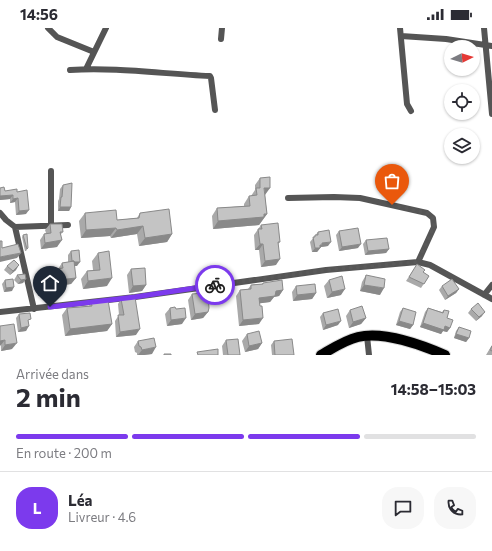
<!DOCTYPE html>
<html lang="fr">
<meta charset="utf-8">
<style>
body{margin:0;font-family:Commissioner,sans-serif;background:#f7f7f7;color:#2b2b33;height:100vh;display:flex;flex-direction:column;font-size:15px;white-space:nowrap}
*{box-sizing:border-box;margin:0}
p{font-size:13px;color:#7c7c81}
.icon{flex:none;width:22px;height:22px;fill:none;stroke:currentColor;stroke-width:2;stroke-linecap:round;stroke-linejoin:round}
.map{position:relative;height:327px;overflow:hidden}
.sheet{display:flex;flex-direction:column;background:#fff;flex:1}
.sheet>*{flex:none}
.needle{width:26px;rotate:85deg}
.fabs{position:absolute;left:444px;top:12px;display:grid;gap:8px}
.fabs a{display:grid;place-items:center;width:36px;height:36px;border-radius:50%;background:#fff;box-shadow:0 1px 3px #0004;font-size:20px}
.pin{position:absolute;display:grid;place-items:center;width:34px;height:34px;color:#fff;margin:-41px -17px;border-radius:50% 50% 50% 0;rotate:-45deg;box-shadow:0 0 4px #0007}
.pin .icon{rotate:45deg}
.courier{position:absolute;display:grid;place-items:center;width:40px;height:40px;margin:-20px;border:3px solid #7c3aed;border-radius:50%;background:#fff;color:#222;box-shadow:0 1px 5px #0007}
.summary em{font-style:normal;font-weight:700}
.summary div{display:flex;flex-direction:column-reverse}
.summary{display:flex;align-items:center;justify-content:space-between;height:68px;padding:0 16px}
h1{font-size:26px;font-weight:700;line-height:30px}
.bar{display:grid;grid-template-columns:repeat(4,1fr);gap:6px 4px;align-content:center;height:48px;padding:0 16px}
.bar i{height:5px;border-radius:3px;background:#e1e1e2}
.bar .selected{background:#7c3aed}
.bar p{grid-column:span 4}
.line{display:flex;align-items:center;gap:10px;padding:0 16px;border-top:1px solid #e1e1e2}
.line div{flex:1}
.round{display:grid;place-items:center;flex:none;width:42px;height:42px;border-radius:16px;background:#f7f7f7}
.status{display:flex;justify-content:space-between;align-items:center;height:28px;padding:0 20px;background:#fff;direction:ltr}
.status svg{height:11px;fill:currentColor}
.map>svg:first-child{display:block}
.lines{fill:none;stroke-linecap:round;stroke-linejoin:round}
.primary-casing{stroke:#dbdbdb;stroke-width:12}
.minor{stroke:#555;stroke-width:6}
.primary{stroke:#000;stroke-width:10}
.wall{fill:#a9a9a9}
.shaded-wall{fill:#898989}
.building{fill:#c4c4c4;stroke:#898989}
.done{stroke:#595959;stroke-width:4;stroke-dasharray:0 7.2}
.route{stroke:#7c3aed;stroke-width:5}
</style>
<div class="status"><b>14:56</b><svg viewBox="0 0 49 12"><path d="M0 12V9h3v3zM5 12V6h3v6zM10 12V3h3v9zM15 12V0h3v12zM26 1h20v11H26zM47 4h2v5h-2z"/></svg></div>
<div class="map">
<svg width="492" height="327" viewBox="0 0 492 327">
<rect width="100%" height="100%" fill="#fff"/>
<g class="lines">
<g class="primary-casing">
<path id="primary" d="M321 327C333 320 345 312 358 309 383 303 422 317 445 327"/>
</g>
<path class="minor" d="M48 0 57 9 94 24
M400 0 407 76 411 83
M484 0 492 86
M401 8 446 11 492 18
M221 11 222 0
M86 41 106 0
M70 42C116 39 163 46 210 48L211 50 215 82
M51 143V198
M288 170 334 169 360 170 427 185 433 190 434 199 418 234
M0 185 6 192 15 199 68 197
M15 199 34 281
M484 267 492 257
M0 284 135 269 326 242 418 234 430 237 492 271
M367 308 369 327"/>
<use href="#primary" class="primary"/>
</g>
<path class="wall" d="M260 150 265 167 267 186 259 197 213 201 212 188 217 180 244 178V176L249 168H251L255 162V157Z
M63 157 71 179 69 183H58V173L59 171 60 161Z
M0 160 5 163 17 164 26 186 16 187 15 174 10 175V171L0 172Z
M85 185 117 192 137 190 140 185 172 206 167 214 139 218 137 206 111 210 110 208 81 210 79 193Z
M50 196 63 204 61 206 57 219 41 221 40 212 44 206 46 205 45 202Z
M261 197 280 214 278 216 276 237 261 239 259 222H255L254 207Z
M339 203 358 220 339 223 336 207Z
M318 204 328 218 321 219 317 224H312L310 214Z
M23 207 28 220 26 223H25L22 209Z
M366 212 389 221 386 225 365 227 363 216Z
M71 223 77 238H74L76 250 71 256 59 258 55 265 38 268 36 254 40 248 49 247 52 242 58 241 62 235 68 234V227Z
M98 225 107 258 83 261 81 251 87 243 93 242 92 233Z
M7 238 16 242 10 247 4 242Z
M131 241 146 257 142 263 129 265 127 247Z
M414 241 423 244 429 248 421 260 406 253Z
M25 246 23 255 18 256 14 252 17 247Z
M366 247 380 267 360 263 362 254Z
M5 252 12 263 4 264 2 256Z
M329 252 341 267 327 270 324 258Z
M263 255 283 262 279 268 274 269 270 274 260 275 259 296 239 298 236 268 240 262 248 261 251 257 262 256Z
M296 258 316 265 312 271 293 273 292 264Z
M442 258 459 261 456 265 445 272 439 262Z
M192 266 208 284 203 290 191 292 188 272Z
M121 271 136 307 116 309 115 293 119 287 118 276Z
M91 274 112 296 107 303 65 308 62 287 67 280 89 278Z
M170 280 176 281 182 296 167 298 165 286Z
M403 280 413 297 410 301 396 297 400 284Z
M428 280 442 284 444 282 450 300 447 304 443 303 441 306 420 299 425 284Z
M471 281 482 288 476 293 468 285Z
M350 282 366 290 361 296 349 300 346 288Z
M323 285 338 297 323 302 320 289Z
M19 286 29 294 26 303 18 304 16 290Z
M0 298 12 321 1 323Z
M459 299 469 310 466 314 454 310 456 303Z
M247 306 262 315 258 321 245 324 242 313Z
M226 312 239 327H223L222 318Z
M138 313 152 326 144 327H137V325L135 324 134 319Z
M274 313 294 327H272L271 317Z
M492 317V327H486Z"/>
<path class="shaded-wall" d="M264 160H270L265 167Z
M13 167 10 171 0 172V168Z
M18 170 15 174 10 175 13 171Z
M60 179H71L69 183H58Z
M29 182 26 186 16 187 19 183Z
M267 186 259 197 213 201 218 193Z
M143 198 137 206 111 210 117 202Z
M116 200 110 208 81 210 86 202Z
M172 206 167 214 139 218 145 210Z
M62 212 57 219 41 221 45 215Z
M331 214 328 218 321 219 317 224H312L315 220 322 215Z
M260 216H263L259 222H255Z
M361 216 358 220 339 223 342 219Z
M389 221 386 225 365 227 368 223Z
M21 225 17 230 0 234V229Z
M280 231 276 237 261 239 265 233Z
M72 234H80L77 238H69Z
M19 237 16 242 10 247 13 243Z
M76 250 71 256 54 258 58 252Z
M112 250 107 258 83 261 88 253Z
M26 251 23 255 18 256 21 252Z
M146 257 142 263 129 265 133 258Z
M364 257 384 260 380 267 360 263Z
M14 259 12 263 4 264 6 260Z
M59 259 55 265 38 268 43 262Z
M345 261 341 267 327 270 332 264Z
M459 261 456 265 445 272 448 268Z
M283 262 279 268 274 269 270 274 255 276 259 270 276 263Z
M316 265 312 271 293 273 297 267Z
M208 284 203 290 191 292 195 286Z
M485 284 482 288 476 293 479 289Z
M186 290 182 296 167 298 171 292Z
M263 290 259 296 239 298 243 292Z
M366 290 361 296 349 300 353 294Z
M341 293 338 297 323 302 326 297Z
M399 293 413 297 410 301 396 297Z
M423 295 445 298 450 300 447 304 443 303 441 306 420 299Z
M112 296 107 303 65 308 70 301Z
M29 298 26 303 18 304 21 300Z
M140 301 136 307 116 309 120 304Z
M456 306 469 310 466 314 454 310Z
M5 312 0 318V313Z
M17 315 12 321 1 323 5 317Z
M262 315 258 321 245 324 249 318Z
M156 319 152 326 144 327H138L142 322Z"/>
<path class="building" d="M270 149V160H264L267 186H264V189L218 193 217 180 250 178 249 168 257 167 256 160H260V150Z
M72 155 71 179H60L61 169H62L63 157Z
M4 159 5 163 17 161V164L27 162 29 182 19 183 18 170 13 171V167L0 168V160Z
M169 181 172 206 145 210 143 198 117 202 116 200 86 202 85 185 116 182 117 192 139 190 140 185Z
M278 195 280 214H278L280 231 265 233 263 216H260L258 201H262L261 197Z
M50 196H62L63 204H60L62 212 45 215 44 206 51 205Z
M358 200 361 216 342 219 339 203Z
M329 202 331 214 322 215V217H320V220H315L313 209H315V207H318V204Z
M27 206 28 220 27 221 23 207Z
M387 210 389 221 368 223 366 212Z
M0 213H2V220L18 216 21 225 0 229Z
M79 222 80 234H74V233H72L71 223Z
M109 223 112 250 88 253 87 243 100 242 98 225Z
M14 232 19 237 13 243 7 238Z
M74 233 76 250 58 252 59 259 43 262 40 248 51 246 52 242 63 240 62 235Z
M417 236 425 242 423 244 429 248 424 256 409 249Z
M145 240 146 257 133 258 131 241Z
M25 246 26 251 21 252 17 247Z
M366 247 385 251 384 260 364 257Z
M342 248 345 261 332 264 329 252Z
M13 251 14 259 6 260 5 252Z
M452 251 459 261 448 268 442 258Z
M282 252 283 262 276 263 275 268 259 270 260 278H262L263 290 243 292 240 262 251 261V257L263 256V255Z
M315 256 316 265 297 267 296 258Z
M203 265 208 266 209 280 208 284 195 286 192 266Z
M135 269 140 301 120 304 118 287H124L121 271Z
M108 272 112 296 70 301 67 280 92 278 91 274Z
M478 275 485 284 479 289 471 281Z
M362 278 366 290 353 294 350 282Z
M175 279 176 281 185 280 186 290 171 292 170 280Z
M403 280 416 284 413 297 399 293Z
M428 280 443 285 444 282 449 283 447 290 453 292 450 300 445 298 444 302 423 295Z
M338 281 341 293 326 297 323 285Z
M30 285 31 291 28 292 29 298 21 300 19 286Z
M14 296 17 315 5 317V312L0 313V298Z
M459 299 471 303 469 310 456 306Z
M259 303 262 315 249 318 247 306Z
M154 310 156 319 142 322 141 319 139 318 138 313Z
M238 311 240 327H228L226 312Z
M292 311 294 327H275L274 313Z
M492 318V323L490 322Z
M218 321V327H198L197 324Z
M164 326H171V327H164Z"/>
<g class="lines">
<path class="done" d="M215 257 326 242 418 234 434 198 433 190 427 185 392 177"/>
<path class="route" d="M50 279 135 269 215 257"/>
</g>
</svg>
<div class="fabs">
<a><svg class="needle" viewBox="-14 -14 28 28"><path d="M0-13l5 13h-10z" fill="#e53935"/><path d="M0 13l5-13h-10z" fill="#7c7c81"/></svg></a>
<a><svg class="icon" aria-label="locate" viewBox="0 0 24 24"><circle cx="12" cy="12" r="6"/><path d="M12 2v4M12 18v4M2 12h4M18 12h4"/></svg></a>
<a><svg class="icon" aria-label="layers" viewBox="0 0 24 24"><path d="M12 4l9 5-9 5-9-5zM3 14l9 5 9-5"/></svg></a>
</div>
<div class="pin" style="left:392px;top:177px;background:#ea580c"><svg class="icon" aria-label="bag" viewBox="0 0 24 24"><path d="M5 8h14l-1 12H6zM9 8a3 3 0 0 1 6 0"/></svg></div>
<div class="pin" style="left:50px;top:279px;background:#1f2937"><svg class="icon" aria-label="home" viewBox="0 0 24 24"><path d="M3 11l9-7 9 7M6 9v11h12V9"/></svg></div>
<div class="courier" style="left:215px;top:257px"><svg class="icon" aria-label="bike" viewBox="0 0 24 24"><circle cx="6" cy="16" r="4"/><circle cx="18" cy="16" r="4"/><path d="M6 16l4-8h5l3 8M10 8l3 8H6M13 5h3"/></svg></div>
</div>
<section class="sheet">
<div class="summary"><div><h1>2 min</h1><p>Arrivée dans</p></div><em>14:58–15:03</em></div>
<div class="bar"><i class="selected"></i><i class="selected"></i><i class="selected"></i><i></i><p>En route · 200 m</p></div>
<div class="line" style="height:72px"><b class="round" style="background:#7c3aed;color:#fff">L</b><div><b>Léa</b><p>Livreur · 4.6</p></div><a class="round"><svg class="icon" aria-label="chat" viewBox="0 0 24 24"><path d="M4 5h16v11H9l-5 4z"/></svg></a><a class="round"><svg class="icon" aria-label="phone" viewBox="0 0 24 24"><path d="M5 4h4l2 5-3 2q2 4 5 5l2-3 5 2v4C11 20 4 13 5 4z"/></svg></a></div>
</section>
